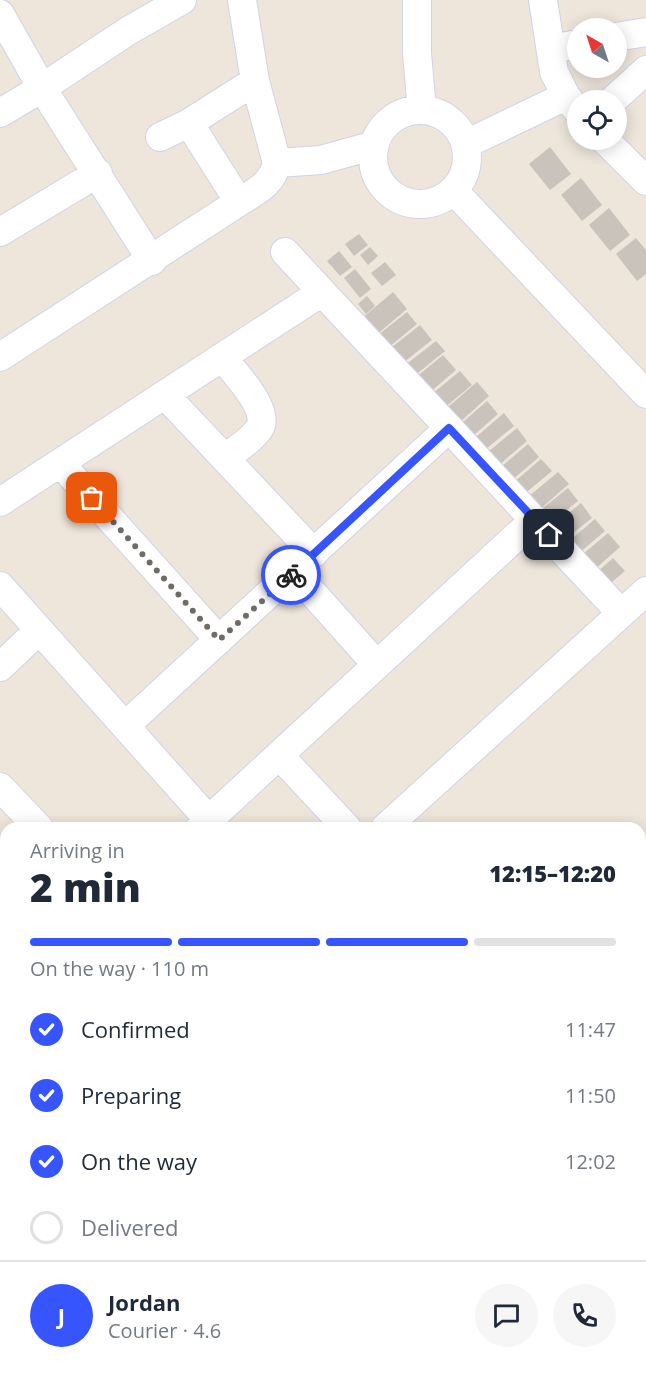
<!DOCTYPE html>
<meta charset="utf-8">
<style>
body{margin:0;font-family:"Open Sans",sans-serif;background:#f6f6f7;color:#1f2937;height:100vh;display:flex;flex-direction:column;font-size:22px;white-space:nowrap}
*{box-sizing:border-box;margin:0}
p{font-size:20px;color:#747a83}
.icon{flex:none;width:33px;height:33px;fill:none;stroke:currentColor;stroke-width:2;stroke-linecap:round;stroke-linejoin:round}
.map{position:relative;flex:1;overflow:hidden}
.panel{position:absolute;left:0px;top:822px;width:646px;height:560px;display:flex;flex-direction:column;background:#fff;border-radius:18px 18px 0 0;box-shadow:0 3px 15px #0003}
.panel>*{flex:none}
.needle{width:39px;rotate:321deg}
.buttons{position:absolute;left:567px;top:18px;display:grid;gap:12px}
.buttons a{display:grid;place-items:center;width:60px;height:60px;border-radius:50%;background:#fff;box-shadow:0 3px 15px #0003;font-size:30px}
.pin{position:absolute;display:grid;place-items:center;width:51px;height:51px;color:#fff;margin:-26px;border-radius:12px;box-shadow:0 3px 9px #0006}
.courier{position:absolute;display:grid;place-items:center;width:60px;height:60px;margin:-30px;border:4px solid #3755ff;border-radius:50%;background:#fff;color:#222;box-shadow:0 2px 8px #0007}
.overview em{font-style:normal;font-weight:800}
.overview div{display:flex;flex-direction:column-reverse}
.overview{display:flex;align-items:center;justify-content:space-between;height:102px;padding:0 30px}
h1{font-size:39px;font-weight:800;line-height:45px}
.bar{display:grid;grid-template-columns:repeat(4,1fr);gap:9px 6px;align-content:center;height:72px;padding:0 30px}
.bar i{height:8px;border-radius:4px;background:#e0e1e3}
.bar .selected{background:#3755ff}
.bar p{grid-column:span 4}
.line{display:flex;align-items:center;gap:15px;padding:0 30px;border-top:2px solid #e0e1e3}
.line div{flex:1}
.round{display:grid;place-items:center;flex:none;width:63px;height:63px;border-radius:32px;background:#f6f6f7}
ol{padding:0 30px;list-style:none}
li{display:flex;align-items:center;gap:18px;height:66px}
li p{margin-inline-start:auto}
li .icon{padding:6px;border-radius:50%;background:#3755ff;color:#fff;stroke-width:4}
li:last-child{color:#747a83}
li i{width:33px;height:33px;border:3px solid #e0e1e3;border-radius:50%}
.map>svg:first-child{display:block}
.building{fill:#c9c3bb}
.lines{fill:none;stroke-linecap:round;stroke-linejoin:round}
.minor-casing{stroke:#d0d3e4;stroke-width:30}
.minor{stroke:#fff;stroke-width:28}
.done{stroke:#6f6c68;stroke-width:6;stroke-dasharray:0 10.8}
.route{stroke:#3755ff;stroke-width:8}
</style>
<div class="map">
<svg width="646" height="1381" viewBox="0 0 646 1381">
<rect width="100%" height="100%" fill="#eee6db"/>
<path class="building" d="M550 147 571 174 550 190 529 164Z
M581 178 602 205 582 221 561 195Z
M609 208 630 235 610 251 589 225Z
M359 234 368 245 354 256 345 244Z
M636 238 646 250V274L637 281 616 254Z
M370 247 378 256 368 265 360 255Z
M339 251 352 267 340 276 327 261Z
M385 262 396 275 382 286 371 273Z
M355 269 371 289 360 298 344 278Z
M393 292 407 309 375 336 361 319Z
M367 296 375 306 366 314 358 304Z
M407 312 417 324 383 352 373 339Z
M420 325 432 340 399 366 387 351Z
M436 341 445 351 413 377 404 366Z
M443 355 456 370 428 394 415 378Z
M460 371 472 385 444 408 432 394Z
M477 382 489 396 460 422 448 407Z
M487 401 498 414 474 435 463 422Z
M504 413 514 426 486 449 476 437Z
M517 428 527 441 499 465 488 452Z
M528 444 539 457 512 480 501 467Z
M541 459 552 471 523 495 513 483Z
M558 472 569 484 539 510 528 497Z
M568 488 578 501 548 525 538 512Z
M581 503 592 518 567 538 555 524Z
M595 519 605 531 578 554 568 542Z
M608 533 620 547 594 570 582 555Z
M613 558 625 571 606 587 595 574Z"/>
<g class="lines">
<g class="minor-casing">
<path id="minor" d="M242 0 255 81 277 163
M417 0V53L422 110
M543 0 554 72 566 96
M0 14 42 88 0 113
M616 37 646 32
M551 49 578 44
M613 100 646 70
M373 157a47 47 0 1 1 94 0a47 47 0 1 1-94 0Z
M189 123 255 81
M605 140 646 181
M466 144 566 96 578 111
M453 190 646 394
M239 202C257 191 272 184 277 163L321 160 375 145
M0 232 98 173
M285 252 322 292
M152 261 42 88 128 31 182 0
M0 357 239 202 189 123 160 137
M222 357C234 372 272 411 259 429 252 440 236 449 226 458
M165 395 314 553
M60 463 219 640
M0 502 322 292 449 428 125 726
M534 520 621 613
M294 572 377 665
M0 586 216 828
M0 667 39 630
M279 755 347 828
M0 787 39 828
M200 828 534 520 449 428
M385 828 646 591
M640 882 646 877
M640 913 646 907
M0 991 6 996
M640 991 646 988
M468 1381V1376
M493 1381 494 1376
M544 1381V1376"/>
</g>
<use href="#minor" class="minor"/>
</g>
<g class="lines">
<path class="done" d="M92 498 219 640 291 575"/>
<path class="route" d="M291 575 449 428 549 535"/>
</g>
</svg>
<div class="buttons">
<a><svg class="needle" viewBox="-14 -14 28 28"><path d="M0-13l5 13h-10z" fill="#e53935"/><path d="M0 13l5-13h-10z" fill="#747a83"/></svg></a>
<a><svg class="icon" aria-label="locate" viewBox="0 0 24 24"><circle cx="12" cy="12" r="6"/><path d="M12 2v4M12 18v4M2 12h4M18 12h4"/></svg></a>
</div>
<div class="pin" style="left:92px;top:498px;background:#ea580c"><svg class="icon" aria-label="bag" viewBox="0 0 24 24"><path d="M5 8h14l-1 12H6zM9 8a3 3 0 0 1 6 0"/></svg></div>
<div class="pin" style="left:549px;top:535px;background:#1f2937"><svg class="icon" aria-label="home" viewBox="0 0 24 24"><path d="M3 11l9-7 9 7M6 9v11h12V9"/></svg></div>
<div class="courier" style="left:291px;top:575px"><svg class="icon" aria-label="bike" viewBox="0 0 24 24"><circle cx="6" cy="16" r="4"/><circle cx="18" cy="16" r="4"/><path d="M6 16l4-8h5l3 8M10 8l3 8H6M13 5h3"/></svg></div>
<section class="panel">
<div class="overview"><div><h1>2 min</h1><p>Arriving in</p></div><em>12:15–12:20</em></div>
<div class="bar"><i class="selected"></i><i class="selected"></i><i class="selected"></i><i></i><p>On the way · 110 m</p></div>
<ol>
<li><svg class="icon" aria-label="check" viewBox="0 0 24 24"><path d="M5 12l5 5 9-10"/></svg>Confirmed<p>11:47</p></li>
<li><svg class="icon" aria-label="check" viewBox="0 0 24 24"><path d="M5 12l5 5 9-10"/></svg>Preparing<p>11:50</p></li>
<li><svg class="icon" aria-label="check" viewBox="0 0 24 24"><path d="M5 12l5 5 9-10"/></svg>On the way<p>12:02</p></li>
<li><i></i>Delivered</li>
</ol>
<div class="line" style="height:108px"><b class="round" style="background:#3755ff;color:#fff">J</b><div><b>Jordan</b><p>Courier · 4.6</p></div><a class="round"><svg class="icon" aria-label="chat" viewBox="0 0 24 24"><path d="M4 5h16v11H9l-5 4z"/></svg></a><a class="round"><svg class="icon" aria-label="phone" viewBox="0 0 24 24"><path d="M5 4h4l2 5-3 2q2 4 5 5l2-3 5 2v4C11 20 4 13 5 4z"/></svg></a></div>
</section>
</div>
